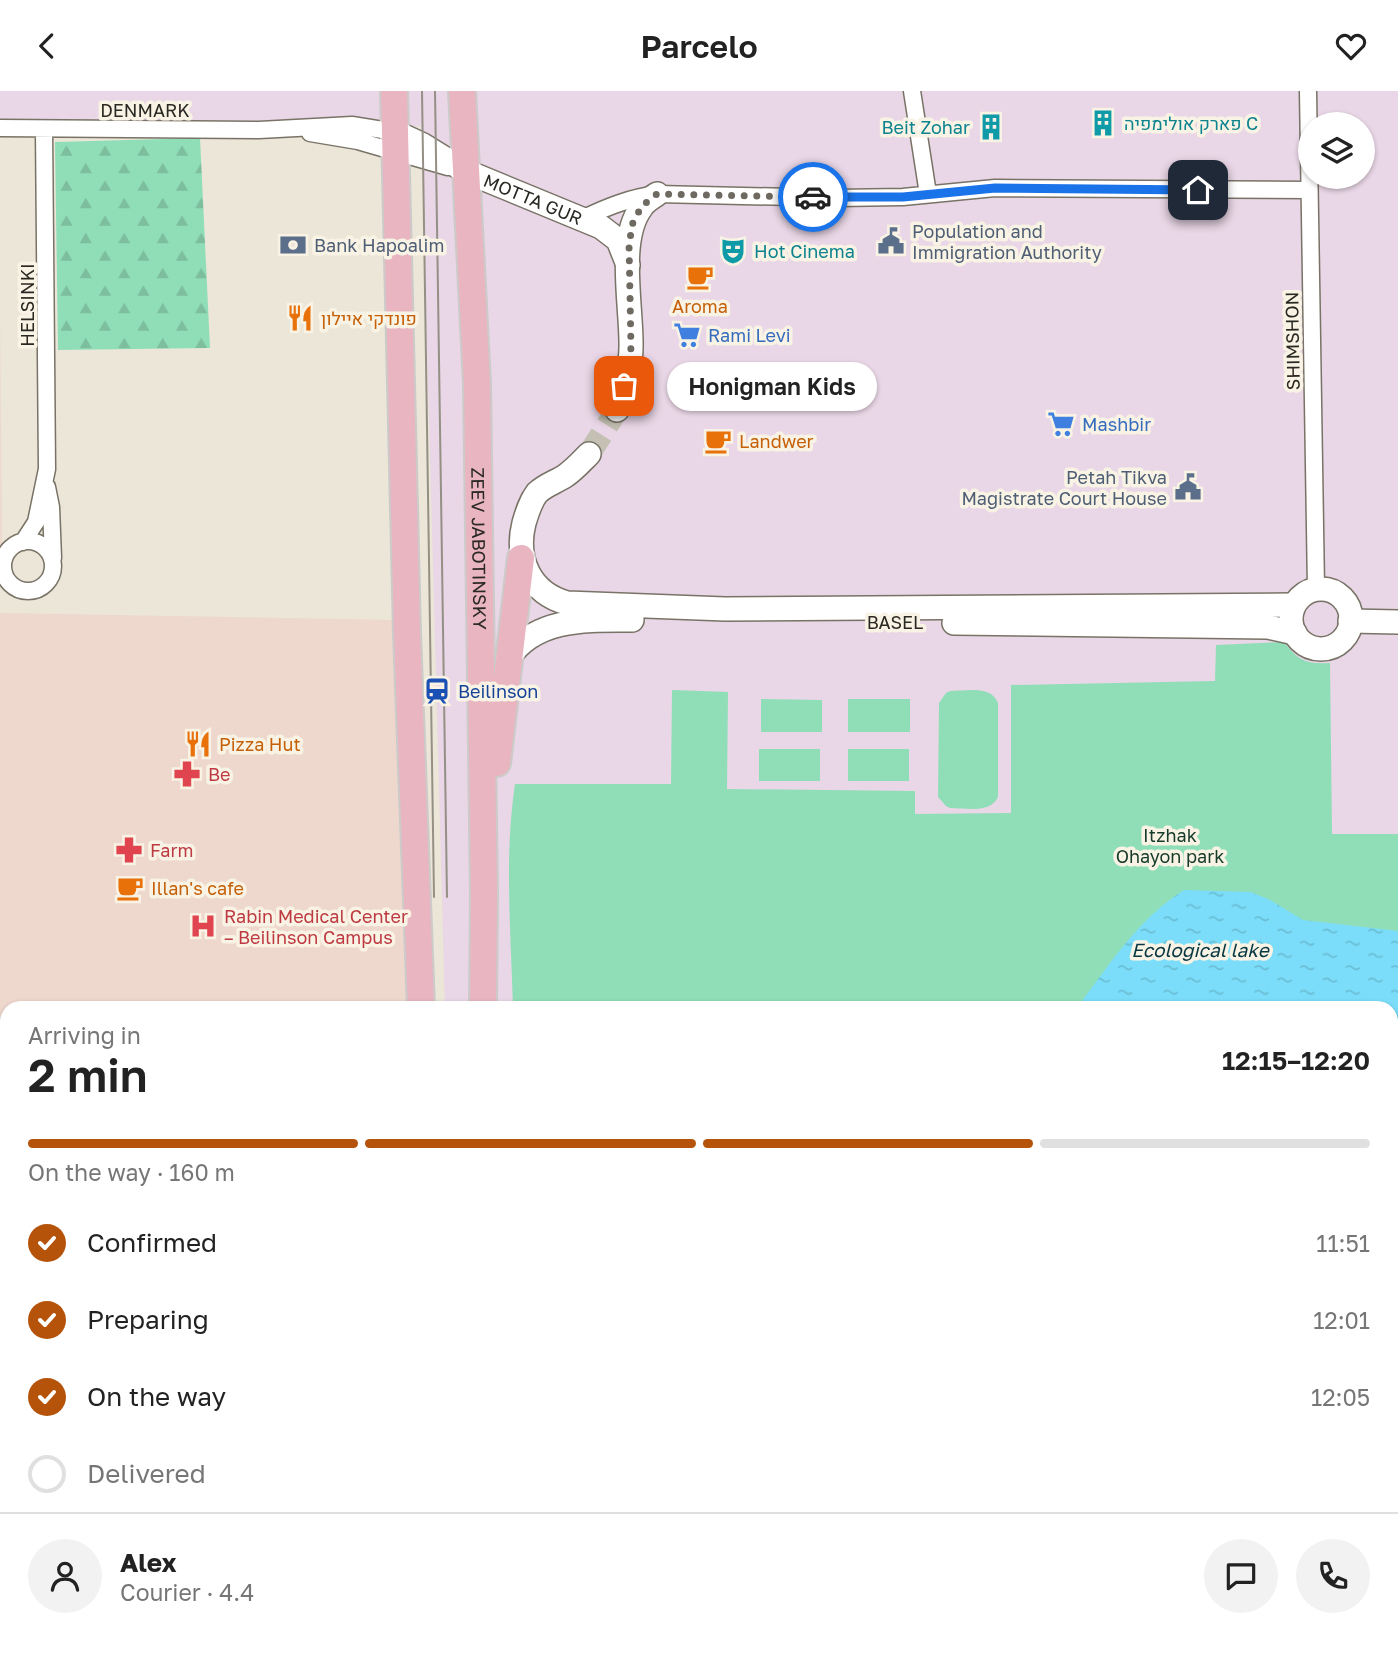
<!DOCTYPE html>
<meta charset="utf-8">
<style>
body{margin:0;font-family:"Golos Text",Heebo,sans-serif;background:#f2f2f2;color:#222;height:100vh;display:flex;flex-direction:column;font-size:26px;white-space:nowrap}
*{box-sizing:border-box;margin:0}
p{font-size:23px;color:#767676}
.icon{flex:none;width:38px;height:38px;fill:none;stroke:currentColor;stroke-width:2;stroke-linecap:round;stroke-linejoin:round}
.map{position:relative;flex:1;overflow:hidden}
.side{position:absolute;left:0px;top:910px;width:1398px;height:653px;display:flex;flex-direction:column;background:#fff;border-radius:21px 21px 0 0;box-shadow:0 2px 5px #0004}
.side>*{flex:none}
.tools{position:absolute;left:1298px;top:21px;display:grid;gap:14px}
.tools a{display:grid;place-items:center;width:77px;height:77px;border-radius:50%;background:#fff;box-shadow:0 2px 5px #0004;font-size:35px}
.pin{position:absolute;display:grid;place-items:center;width:60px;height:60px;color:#fff;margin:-30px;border-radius:14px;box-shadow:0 4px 10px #0006}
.courier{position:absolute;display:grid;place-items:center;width:70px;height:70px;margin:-35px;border:5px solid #1a73e8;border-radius:50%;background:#fff;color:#222;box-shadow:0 2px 9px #0007}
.bubble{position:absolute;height:49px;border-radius:24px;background:#fff;box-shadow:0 2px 5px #0004;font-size:23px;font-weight:600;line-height:49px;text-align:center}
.headline em{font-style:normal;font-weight:600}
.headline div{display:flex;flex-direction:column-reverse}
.headline{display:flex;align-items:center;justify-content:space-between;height:119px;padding:0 28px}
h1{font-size:46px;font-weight:600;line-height:52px}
.bar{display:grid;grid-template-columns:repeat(4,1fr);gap:10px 7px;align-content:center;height:84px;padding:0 28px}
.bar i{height:9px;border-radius:5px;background:#e0e0e0}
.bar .on{background:#b45309}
.bar p{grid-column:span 4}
.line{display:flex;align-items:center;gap:18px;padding:0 28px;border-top:2px solid #e0e0e0}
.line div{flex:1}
.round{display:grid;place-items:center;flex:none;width:74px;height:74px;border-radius:37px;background:#f2f2f2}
ol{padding:0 28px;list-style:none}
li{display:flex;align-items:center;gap:21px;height:77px}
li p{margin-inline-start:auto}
li .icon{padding:7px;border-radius:50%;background:#b45309;color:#fff;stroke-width:4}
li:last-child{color:#767676}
li i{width:38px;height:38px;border:4px solid #e0e0e0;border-radius:50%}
header{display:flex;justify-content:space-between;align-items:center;height:91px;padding:0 28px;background:#fff;font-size:32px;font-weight:600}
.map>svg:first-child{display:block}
.industrial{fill:#e9d6e6;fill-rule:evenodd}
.medical{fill:#eed7cc}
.forest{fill:url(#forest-firs)}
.park{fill:#90deb8}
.water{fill:url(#water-ripples)}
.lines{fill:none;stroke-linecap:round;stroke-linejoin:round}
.secondary-tunnel{stroke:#c4c0b3;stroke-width:23;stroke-dasharray:23 11;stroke-linecap:butt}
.street-casing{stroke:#787366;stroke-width:19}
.secondary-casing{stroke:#787366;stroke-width:26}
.primary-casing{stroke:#cccbca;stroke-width:30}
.street{stroke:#fff;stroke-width:16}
.secondary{stroke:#fff;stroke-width:23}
.primary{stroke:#e8b5c0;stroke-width:26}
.tram{stroke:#949085;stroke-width:2}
.done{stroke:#6e6a61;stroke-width:7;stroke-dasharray:0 12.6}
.route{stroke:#1a73e8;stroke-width:9}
.labels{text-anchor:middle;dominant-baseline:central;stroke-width:7;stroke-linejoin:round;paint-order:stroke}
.street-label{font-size:18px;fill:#2a2822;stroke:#f8f3e4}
.culture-label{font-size:18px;fill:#0d838f;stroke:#f8f3e4;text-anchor:start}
.service-label{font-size:18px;fill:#4e5e75;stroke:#f8f3e4;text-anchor:start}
.food-label{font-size:18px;fill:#c56008;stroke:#f8f3e4;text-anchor:start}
.shop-label{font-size:18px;fill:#366cbe;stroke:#f8f3e4;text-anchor:start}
.transit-label{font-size:18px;fill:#164399;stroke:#f8f3e4;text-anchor:start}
.health-label{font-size:18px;fill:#be3a42;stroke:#f8f3e4;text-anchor:start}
.park-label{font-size:18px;fill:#163b2a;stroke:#f8f3e4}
.water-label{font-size:19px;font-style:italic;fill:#083743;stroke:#f8f3e4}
</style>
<header><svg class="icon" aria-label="back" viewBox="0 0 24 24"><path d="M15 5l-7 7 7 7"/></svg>Parcelo<svg class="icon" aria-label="heart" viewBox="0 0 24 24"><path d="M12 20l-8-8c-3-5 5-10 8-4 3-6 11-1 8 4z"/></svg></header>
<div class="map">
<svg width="1398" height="1562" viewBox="0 0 1398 1562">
<defs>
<pattern id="forest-firs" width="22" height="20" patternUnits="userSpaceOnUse" patternTransform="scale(1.75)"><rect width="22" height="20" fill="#90deb8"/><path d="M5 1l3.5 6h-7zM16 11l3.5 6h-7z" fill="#7cbe9e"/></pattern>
<pattern id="water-ripples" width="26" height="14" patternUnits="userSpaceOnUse" patternTransform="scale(1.75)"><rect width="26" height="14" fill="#7bddf9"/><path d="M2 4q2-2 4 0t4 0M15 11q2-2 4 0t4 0" fill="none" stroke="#6abed5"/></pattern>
</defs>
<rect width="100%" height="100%" fill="#ebe6d7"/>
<path class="industrial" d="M0 0H1398V1152L1391 1151V917H445L421 35 395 37 0 36ZM1311 33H1363V86H1311Z"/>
<path class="medical" d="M0 223 2 459 0 466Z
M0 522 394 529 410 917H7V1104L0 1103Z"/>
<path class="forest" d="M200 47 210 257 58 259 55 51Z"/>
<path class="park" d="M1284 551C1299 570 1306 573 1330 572L1332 743H1398V1101L1391 1098V917H513C511 842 504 767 515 693H671L672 599 728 601 727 698 915 700V723L1011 722V594L1215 590 1216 554Z
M950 600C967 600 991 594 998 612V706C990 723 966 717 950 717L946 715 938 706 939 612 946 602Z
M761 608 822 609V641H761Z
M848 608H910V641H848Z
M759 658H820V690H759Z
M848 658H909V690H848Z
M1391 1497 1398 1514V1562H1261L1265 1556H1391Z"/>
<path class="water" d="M1184 799 1251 801 1270 809 1303 829 1398 840V1042L1391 1037V917H1077C1108 875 1139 827 1184 799Z"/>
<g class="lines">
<path class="secondary-tunnel" d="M589 363 617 319"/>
<g class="street-casing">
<path id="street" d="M912 0 928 103
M1308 0 1316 498
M0 37 259 39 352 34 395 41
M310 42 358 50 448 76
M584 127C609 115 630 107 657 103L837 107 903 106 995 97 1309 99
M47 396 51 416 53 467
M3 475a25 25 0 1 1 50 0a25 25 0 1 1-50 0Z
M23 451 36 431 47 378 44 38
M1391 1225 1398 1226
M327 1556V1562
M774 1562H796"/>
</g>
<g class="secondary-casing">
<g id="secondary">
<path id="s1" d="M395 41 423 54 465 80 601 136 618 149 628 174"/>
<path d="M617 319C623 298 631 277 631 256 632 217 617 149 641 117 644 111 652 107 657 103"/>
<path d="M589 363C581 371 574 379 565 385 556 391 545 394 537 402 530 411 527 422 524 432 515 468 530 502 567 512L725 518 1294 514"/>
<circle cx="1321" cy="528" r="30"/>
<path d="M1350 530 1398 531"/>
<path d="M954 532 1268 536 1295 542"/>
<path d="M508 568C535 526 589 529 632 529"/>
<path d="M0 1106 7 1110"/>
<path d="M1391 1130 1398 1131"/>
<path d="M0 1150 7 1147"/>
<path d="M1391 1174H1398"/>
</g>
</g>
<g class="primary-casing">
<g id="primary">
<path d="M394 0 407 542 421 917"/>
<path id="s2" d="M462 0 477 293 484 803 483 917"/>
<path d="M497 672 521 467"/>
<path d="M426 1556V1562"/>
<path d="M483 1556V1562"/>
</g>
</g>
<use href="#street" class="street"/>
<use href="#secondary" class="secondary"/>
<use href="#primary" class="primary"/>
<path class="tram" d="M422 0 434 806
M435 0 447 806
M451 1562V1556"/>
</g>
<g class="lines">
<path class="done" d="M624 295 631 257 629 153 633 131 642 115 657 103 813 106"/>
<path class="route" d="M813 106H903L995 97 1198 99"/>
</g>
<defs>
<g id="building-bare" transform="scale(2.1)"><path d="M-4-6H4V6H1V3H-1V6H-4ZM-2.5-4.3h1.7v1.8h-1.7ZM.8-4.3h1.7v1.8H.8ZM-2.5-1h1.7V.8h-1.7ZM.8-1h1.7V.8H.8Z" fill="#0f9aa8" stroke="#f8f3e4" stroke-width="2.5" paint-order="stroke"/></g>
<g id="civic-bare" transform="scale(2.1)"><path d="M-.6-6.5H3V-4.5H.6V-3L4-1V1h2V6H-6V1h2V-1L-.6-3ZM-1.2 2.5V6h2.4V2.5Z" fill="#5c6f8a" stroke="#f8f3e4" stroke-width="2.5" paint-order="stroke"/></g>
<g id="bank-bare" transform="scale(2.1)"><path d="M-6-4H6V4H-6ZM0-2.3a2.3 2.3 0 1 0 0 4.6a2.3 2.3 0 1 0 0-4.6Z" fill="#5c6f8a" stroke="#f8f3e4" stroke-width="2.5" paint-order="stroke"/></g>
<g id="theatre-bare" transform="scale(2.1)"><path d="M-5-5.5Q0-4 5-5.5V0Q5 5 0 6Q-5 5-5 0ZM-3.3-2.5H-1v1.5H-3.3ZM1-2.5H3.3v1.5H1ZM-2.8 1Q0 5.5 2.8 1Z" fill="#0f9aa8" stroke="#f8f3e4" stroke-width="2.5" paint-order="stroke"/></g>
<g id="cafe-bare" transform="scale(2.1)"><path d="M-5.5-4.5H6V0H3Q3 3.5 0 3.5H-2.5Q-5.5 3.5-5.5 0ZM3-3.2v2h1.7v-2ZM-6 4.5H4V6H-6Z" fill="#e8710a" stroke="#f8f3e4" stroke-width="2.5" paint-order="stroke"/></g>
<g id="restaurant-bare" transform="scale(2.1)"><path d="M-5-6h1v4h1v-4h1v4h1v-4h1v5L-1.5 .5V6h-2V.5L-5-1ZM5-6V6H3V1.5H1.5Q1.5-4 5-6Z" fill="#e8710a" stroke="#f8f3e4" stroke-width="2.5" paint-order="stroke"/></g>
<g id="supermarket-bare" transform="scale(2.1)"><path d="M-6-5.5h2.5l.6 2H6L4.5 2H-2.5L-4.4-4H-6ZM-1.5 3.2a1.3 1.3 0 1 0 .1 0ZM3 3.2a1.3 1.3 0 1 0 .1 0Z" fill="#3f7fe0" stroke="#f8f3e4" stroke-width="2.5" paint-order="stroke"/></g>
<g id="station-bare" transform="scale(2.1)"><path d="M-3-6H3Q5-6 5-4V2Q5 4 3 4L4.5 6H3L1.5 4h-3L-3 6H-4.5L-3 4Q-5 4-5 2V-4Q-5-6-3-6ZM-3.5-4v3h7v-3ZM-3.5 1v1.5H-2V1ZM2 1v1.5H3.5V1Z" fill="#1a4fb4" stroke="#f8f3e4" stroke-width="2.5" paint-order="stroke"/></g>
<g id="pharmacy-bare" transform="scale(2.1)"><path d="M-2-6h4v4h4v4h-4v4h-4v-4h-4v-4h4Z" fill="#e0444e" stroke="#f8f3e4" stroke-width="2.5" paint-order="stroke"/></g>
<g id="hospital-bare" transform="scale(2.1)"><path d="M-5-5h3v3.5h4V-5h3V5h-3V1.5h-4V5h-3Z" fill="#e0444e" stroke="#f8f3e4" stroke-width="2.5" paint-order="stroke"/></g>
</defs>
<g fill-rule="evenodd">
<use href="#building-bare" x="1103" y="32"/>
<use href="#building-bare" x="991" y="36"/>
<use href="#civic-bare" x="891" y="150"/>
<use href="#bank-bare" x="293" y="154"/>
<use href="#theatre-bare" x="733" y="160"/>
<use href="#cafe-bare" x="700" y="186"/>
<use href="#restaurant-bare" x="300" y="227"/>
<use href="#supermarket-bare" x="687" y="244"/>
<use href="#supermarket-bare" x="1061" y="333"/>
<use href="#cafe-bare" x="718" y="350"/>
<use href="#civic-bare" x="1188" y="396"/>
<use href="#station-bare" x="437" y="600"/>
<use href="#restaurant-bare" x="198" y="653"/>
<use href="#pharmacy-bare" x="187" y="683"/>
<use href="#pharmacy-bare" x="129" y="759"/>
<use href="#cafe-bare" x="130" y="797"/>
<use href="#hospital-bare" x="203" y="835"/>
</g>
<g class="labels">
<g class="street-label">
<text x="145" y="19">DENMARK</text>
<text stroke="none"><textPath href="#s1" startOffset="154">MOTTA GUR</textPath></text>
<text transform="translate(27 214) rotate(-90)">HELSINKI</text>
<text transform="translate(1292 250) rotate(-91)">SHIMSHON</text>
<text stroke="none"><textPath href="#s2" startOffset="458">ZEEV JABOTINSKY</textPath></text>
<text x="895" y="531">BASEL</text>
</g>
<g class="culture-label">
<text x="1124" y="32">פארק אולימפיה C</text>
<text x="970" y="36" text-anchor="end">Beit Zohar</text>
<text x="754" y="160">Hot Cinema</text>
</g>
<g class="service-label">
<text x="912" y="140">Population and<tspan x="912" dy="21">Immigration Authority</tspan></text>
<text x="314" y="154">Bank Hapoalim</text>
<text x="1167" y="386" text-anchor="end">Petah Tikva<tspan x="1167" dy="21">Magistrate Court House</tspan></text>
</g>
<g class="food-label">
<text x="700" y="215" text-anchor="middle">Aroma</text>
<text x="321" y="227">פונדקי איילון</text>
<text x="739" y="350">Landwer</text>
<text x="219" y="653">Pizza Hut</text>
<text x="151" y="797">Illan's cafe</text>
</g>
<g class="shop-label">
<text x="708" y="244">Rami Levi</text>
<text x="1082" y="333">Mashbir</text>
</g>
<g class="transit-label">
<text x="458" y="600">Beilinson</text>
</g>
<g class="health-label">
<text x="208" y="683">Be</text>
<text x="150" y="759">Farm</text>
<text x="224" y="825">Rabin Medical Center<tspan x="224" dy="21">– Beilinson Campus</tspan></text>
</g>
<g class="park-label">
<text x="1170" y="744">Itzhak<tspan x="1170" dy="21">Ohayon park</tspan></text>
</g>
<g class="water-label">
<text x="1200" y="858">Ecological lake</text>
</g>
</g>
</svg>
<div class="tools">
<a><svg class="icon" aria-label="layers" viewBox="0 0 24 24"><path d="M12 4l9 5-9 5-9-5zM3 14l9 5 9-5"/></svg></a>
</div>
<div class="pin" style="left:624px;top:295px;background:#ea580c"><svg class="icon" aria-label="bag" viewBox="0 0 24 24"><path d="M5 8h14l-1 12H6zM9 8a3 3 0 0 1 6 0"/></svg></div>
<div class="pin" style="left:1198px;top:99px;background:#1f2937"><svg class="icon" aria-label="home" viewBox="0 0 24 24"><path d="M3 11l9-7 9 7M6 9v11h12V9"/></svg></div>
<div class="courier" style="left:813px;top:106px"><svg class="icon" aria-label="car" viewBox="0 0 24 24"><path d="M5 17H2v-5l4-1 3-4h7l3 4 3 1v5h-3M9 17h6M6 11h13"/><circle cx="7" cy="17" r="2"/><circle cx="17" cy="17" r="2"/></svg></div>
<div class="bubble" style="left:667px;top:271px;width:210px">Honigman Kids</div>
<section class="side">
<div class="headline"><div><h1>2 min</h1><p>Arriving in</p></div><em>12:15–12:20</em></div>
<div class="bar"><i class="on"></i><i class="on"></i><i class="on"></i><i></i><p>On the way · 160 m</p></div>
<ol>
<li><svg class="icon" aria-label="check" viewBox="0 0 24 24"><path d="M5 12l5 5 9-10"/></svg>Confirmed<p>11:51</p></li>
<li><svg class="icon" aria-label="check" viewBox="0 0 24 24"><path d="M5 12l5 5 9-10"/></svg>Preparing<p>12:01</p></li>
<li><svg class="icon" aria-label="check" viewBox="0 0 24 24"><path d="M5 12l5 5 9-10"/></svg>On the way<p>12:05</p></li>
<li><i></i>Delivered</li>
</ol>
<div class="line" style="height:126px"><a class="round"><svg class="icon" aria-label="person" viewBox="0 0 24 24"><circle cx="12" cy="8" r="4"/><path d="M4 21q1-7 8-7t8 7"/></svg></a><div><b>Alex</b><p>Courier · 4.4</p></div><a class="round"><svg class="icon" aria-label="chat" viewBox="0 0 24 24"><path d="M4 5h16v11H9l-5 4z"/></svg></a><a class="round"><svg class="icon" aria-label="phone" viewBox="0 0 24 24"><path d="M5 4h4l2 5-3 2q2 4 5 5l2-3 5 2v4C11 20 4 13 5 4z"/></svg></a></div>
</section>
</div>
